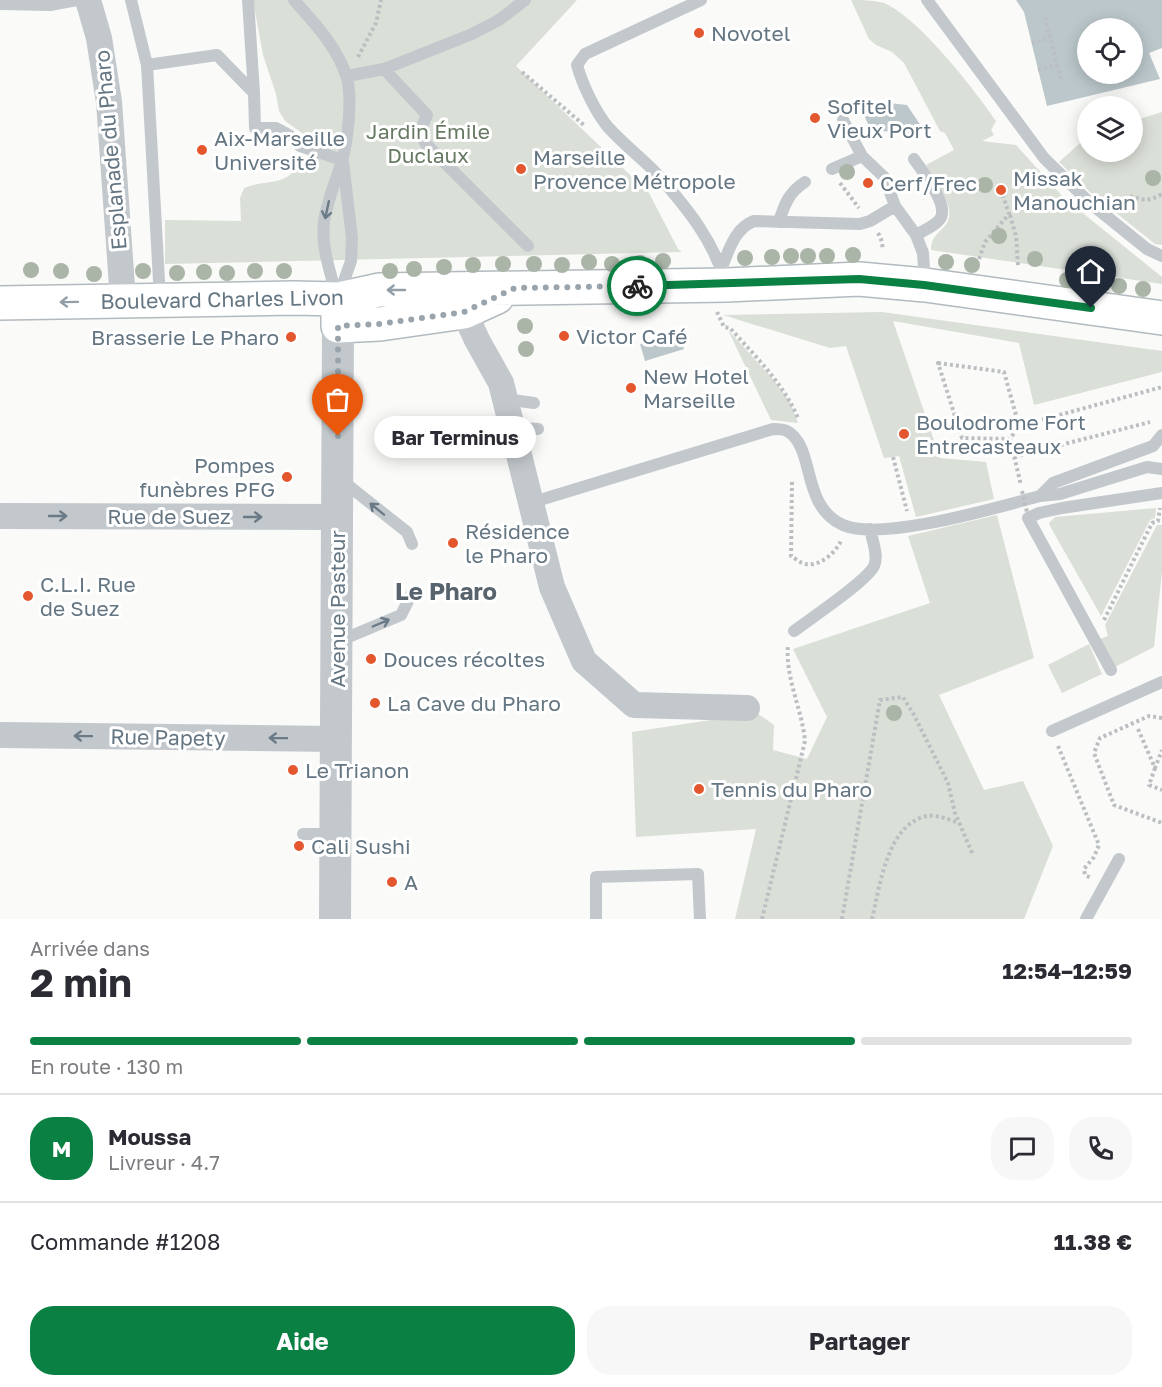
<!DOCTYPE html>
<html lang="fr">
<meta charset="utf-8">
<style>
body{margin:0;font-family:"Golos Text",sans-serif;background:#f7f7f7;color:#2b2b33;height:100vh;display:flex;flex-direction:column;font-size:22px;white-space:nowrap}
*{box-sizing:border-box;margin:0}
p{font-size:20px;color:#7c7c81}
.icon{flex:none;width:33px;height:33px;fill:none;stroke:currentColor;stroke-width:2;stroke-linecap:round;stroke-linejoin:round}
.map{position:relative;height:919px;overflow:hidden}
.details{display:flex;flex-direction:column;background:#fff;flex:1}
.details>*{flex:none}
.controls{position:absolute;left:1077px;top:18px;display:grid;gap:12px}
.controls a{display:grid;place-items:center;width:66px;height:66px;border-radius:50%;background:#fff;box-shadow:0 3px 15px #0003;font-size:30px}
.pin{position:absolute;display:grid;place-items:center;width:51px;height:51px;color:#fff;margin:-62px -26px;border-radius:50% 50% 50% 0;rotate:-45deg;box-shadow:0 0 6px #0007}
.pin .icon{rotate:45deg}
.courier{position:absolute;display:grid;place-items:center;width:60px;height:60px;margin:-30px;border:4px solid #0b8043;border-radius:50%;background:#fff;color:#222;box-shadow:0 2px 8px #0007}
.bubble{position:absolute;height:42px;border-radius:21px;background:#fff;box-shadow:0 3px 15px #0003;font-size:20px;font-weight:700;line-height:42px;text-align:center}
.headline em{font-style:normal;font-weight:700}
.headline div{display:flex;flex-direction:column-reverse}
.headline{display:flex;align-items:center;justify-content:space-between;height:102px;padding:0 30px}
h1{font-size:39px;font-weight:700;line-height:45px}
.bar{display:grid;grid-template-columns:repeat(4,1fr);gap:9px 6px;align-content:center;height:72px;padding:0 30px}
.bar i{height:8px;border-radius:4px;background:#e1e1e2}
.bar .on{background:#0b8043}
.bar p{grid-column:span 4}
.line{display:flex;align-items:center;gap:15px;padding:0 30px;border-top:2px solid #e1e1e2}
.line div{flex:1}
.round{display:grid;place-items:center;flex:none;width:63px;height:63px;border-radius:24px;background:#f7f7f7}
.primary-button{display:flex;gap:12px;margin-top:auto;padding:12px 30px}
.primary-button a{flex:1;height:69px;border-radius:24px;background:#0b8043;color:#fff;font-size:24px;font-weight:700;line-height:69px;text-align:center}
.primary-button a+a{background:#f7f7f7;color:#2b2b33}
.map>svg:first-child{display:block}
.green{fill:#dadfd7}
.water{fill:#bbc7cb;fill-rule:evenodd}
.lines{fill:none;stroke-linecap:round;stroke-linejoin:round}
.secondary-casing{stroke:#b3babf;stroke-width:36}
.path{stroke:#bbbfc2;stroke-width:4;stroke-dasharray:3 3;stroke-linecap:butt}
.service{stroke:#c3c8cc;stroke-width:12}
.minor{stroke:#c3c8cc;stroke-width:26}
.tertiary{stroke:#c3c8cc;stroke-width:32}
.secondary{stroke:#fff;stroke-width:33}
.path-bridge{stroke:#bbbfc2;stroke-width:4;stroke-dasharray:3 3;stroke-linecap:butt}
.tree{fill:#aab4a7}
.oneway{stroke:#6a7a87}
.oneway2{stroke:#939fa8}
.done{stroke:#99a4ac;stroke-width:6;stroke-dasharray:0 10.8}
.route{stroke:#0b8043;stroke-width:8}
.poi-dot{fill:#e4572e;stroke:#fff;stroke-width:2}
.labels{text-anchor:middle;dominant-baseline:central;stroke-width:6;stroke-linejoin:round;paint-order:stroke}
.poi-label{font-size:21px;fill:#657683;stroke:#fff;text-anchor:start}
.park-label{font-size:21px;fill:#687a64;stroke:#fff}
.street-label{font-size:21px;fill:#657683;stroke:#fff}
.quarter-label{font-size:24px;font-weight:bold;fill:#57646e;stroke:#fff}
</style>
<div class="map">
<svg width="1162" height="919" viewBox="0 0 1162 919">
<rect width="100%" height="100%" fill="#fafaf8"/>
<path class="green" d="M253 0H577L516 66 649 193 678 249 682 252 165 264V220L241 221 240 198 244 188C257 182 274 184 287 177 297 171 295 163 309 159L312 140 285 121 279 111 276 94 263 55Z
M851 0C862 0 873 0 884 3 919 18 974 89 996 121L991 130 994 135 982 141 1016 145 1064 198 1162 277V284L931 250C931 238 937 234 945 226 959 209 935 181 926 165L954 150 945 133 940 131 904 63 892 52 876 45 869 39Z
M1162 112V245L1155 244 1090 192 1059 162 1087 137 1088 152H1132L1133 121Z
M882 312 1162 351V372L1034 405 1019 343 893 321 940 458 986 462 994 499 916 517 899 456 884 458 846 346 830 348 723 315Z
M728 330 773 379 790 402 798 423 771 420Z
M1156 508 1155 518 1150 520 1101 616 1050 526 1049 523 1055 517Z
M997 515 1034 658 939 695 984 790 1023 781 1053 846 1024 919H735L756 829 636 837 632 732 757 713 774 725 773 750 807 759 827 717 793 649 930 603 908 536Z
M1157 525H1162V572L1154 647 1115 667 1100 639 1108 636 1105 625Z
M1089 644 1102 674 1062 693 1048 665Z"/>
<path class="water" d="M1016 0H1162V48L1149 53 1160 79 1047 106 1024 12ZM1132 28V74H1088V28Z
M861 100 907 105 921 126 915 134 871 130 859 105Z
M679 333 684 349 645 361 640 344Z"/>
<g class="lines">
<g class="secondary-casing">
<path id="secondary" d="M338 299V326L380 324 464 312 497 297
M0 303 294 298 338 299 379 290 727 285 859 279 925 285 1162 318"/>
</g>
<path class="path" d="M1032 43 1050 38
M358 57 376 23 381 0
M1057 65 1061 79
M1038 70 1057 65 1045 17
M522 72 585 126
M840 183 859 208
M1130 196C1143 201 1150 201 1162 194
M1010 215 1016 236 1018 265
M878 233 881 239 883 249
M979 259 985 242 1009 214 1001 190
M717 312 724 327 730 328C755 356 783 383 798 418
M938 363 1004 372 1019 426 1010 439 962 438Z
M1019 426 1162 387
M1010 439 1021 485
M893 457 907 511
M1014 457 1150 422
M792 482 791 556C795 558 800 563 805 564 820 567 835 553 841 541
M1104 620 1152 523 1158 521 1160 508
M1162 718 1149 716 1100 738 1094 753 1114 805 1162 823
M1138 729 1155 768 1162 750
M1058 746 1099 845 1094 857 1084 869 1085 875 1091 878
M1155 768 1149 785 1162 790
M762 919 805 741C802 709 785 678 788 645
M842 919 880 700 903 697 914 715 948 783 955 813 973 855
M872 919C880 886 887 824 927 816 937 814 950 820 959 823"/>
<path class="service" d="M131 0 147 65 160 299
M248 0 254 93
M294 0C314 23 336 45 346 75 353 95 348 140 342 161 336 181 327 200 324 222 321 249 331 273 337 298
M701 0 585 54 577 65C582 84 596 113 608 127 623 144 642 158 658 175 687 208 714 241 726 284
M927 0 1044 158 1090 203 1147 249 1162 256
M0 4 50 5 77 0
M147 65 217 55 254 93 255 128H276L289 135 300 146 342 160
M384 69 427 115C422 125 419 134 426 144L528 246
M347 76 384 69 472 34 499 20 525 0
M843 120 862 156 885 178 895 206 916 235 923 253 925 284
M914 159C922 171 950 205 940 219 935 226 923 231 916 235
M832 169 862 156
M779 222C784 205 789 192 805 182
M722 267C729 250 735 228 754 221L860 224 870 221 895 206
M339 295 351 261 352 238 343 162
M505 399 534 403
M512 427 538 429
M340 479 407 532 412 544
M1040 496 1053 483 1153 446 1162 435
M530 503 773 429C777 429 783 429 787 431 816 447 800 506 843 525 881 542 998 507 1040 496L1060 494 1147 467 1162 469
M794 631C810 619 867 581 874 566 879 556 872 540 870 529
M339 641 401 615 412 593
M1111 670 1028 518 1039 513 1062 508 1162 493
M1052 731 1162 682
M303 834H335
M596 919V877L698 874 700 919
M1086 919 1119 859"/>
<path class="minor" d="M88 0 99 38 109 102 123 301
M457 296 477 340 501 383 552 587 584 661 634 705 747 708
M0 516 338 517
M0 735 337 739"/>
<path class="tertiary" d="M335 919 338 326"/>
<use href="#secondary" class="secondary"/>
<path class="path-bridge" d="M1022 491 1027 512"/>
</g>
<g class="tree">
<circle cx="847" cy="172" r="8"/>
<circle cx="1153" cy="178" r="8"/>
<circle cx="985" cy="185" r="8"/>
<circle cx="999" cy="236" r="8"/>
<circle cx="853" cy="255" r="8"/>
<circle cx="791" cy="256" r="8"/>
<circle cx="808" cy="256" r="8"/>
<circle cx="827" cy="256" r="8"/>
<circle cx="772" cy="257" r="8"/>
<circle cx="745" cy="258" r="8"/>
<circle cx="1035" cy="259" r="8"/>
<circle cx="663" cy="261" r="8"/>
<circle cx="589" cy="262" r="8"/>
<circle cx="946" cy="262" r="8"/>
<circle cx="640" cy="263" r="8"/>
<circle cx="503" cy="264" r="8"/>
<circle cx="534" cy="264" r="8"/>
<circle cx="612" cy="264" r="8"/>
<circle cx="473" cy="265" r="8"/>
<circle cx="562" cy="265" r="8"/>
<circle cx="972" cy="265" r="8"/>
<circle cx="444" cy="267" r="8"/>
<circle cx="414" cy="269" r="8"/>
<circle cx="31" cy="270" r="8"/>
<circle cx="61" cy="271" r="8"/>
<circle cx="143" cy="271" r="8"/>
<circle cx="255" cy="271" r="8"/>
<circle cx="284" cy="271" r="8"/>
<circle cx="390" cy="271" r="8"/>
<circle cx="204" cy="272" r="8"/>
<circle cx="177" cy="273" r="8"/>
<circle cx="227" cy="273" r="8"/>
<circle cx="94" cy="274" r="8"/>
<circle cx="1067" cy="280" r="8"/>
<circle cx="1093" cy="283" r="8"/>
<circle cx="1119" cy="286" r="8"/>
<circle cx="1143" cy="289" r="8"/>
<circle cx="525" cy="326" r="8"/>
<circle cx="526" cy="349" r="8"/>
<circle cx="894" cy="713" r="8"/>
</g>
<defs><path id="oneway-shaft" d="M-6 0H5M1.5-3L5.5 0L1.5 3" fill="none" stroke-width="1.6" stroke-linecap="round" stroke-linejoin="round" transform="scale(1.5)"/></defs>
<g class="oneway">
<use href="#oneway-shaft" transform="translate(327 210) rotate(102)"/>
<use href="#oneway-shaft" transform="translate(377 509) rotate(-141)"/>
<use href="#oneway-shaft" transform="translate(58 516)"/>
<use href="#oneway-shaft" transform="translate(253 517)"/>
<use href="#oneway-shaft" transform="translate(381 623) rotate(-23)"/>
<use href="#oneway-shaft" transform="translate(83 736) rotate(-179)"/>
<use href="#oneway-shaft" transform="translate(278 738) rotate(-179)"/>
</g>
<g class="oneway2">
<use href="#oneway-shaft" transform="translate(396 290) rotate(180)"/>
<use href="#oneway-shaft" transform="translate(69 302) rotate(179)"/>
</g>
<g class="lines">
<path class="done" d="M338 436V326L380 324 464 312 515 288 637 286"/>
<path class="route" d="M637 286 859 279 924 285 1091 308"/>
</g>
<g class="poi-dot">
<circle cx="699" cy="33" r="6"/>
<circle cx="815" cy="118" r="6"/>
<circle cx="202" cy="150" r="6"/>
<circle cx="521" cy="169" r="6"/>
<circle cx="868" cy="183" r="6"/>
<circle cx="1001" cy="190" r="6"/>
<circle cx="564" cy="336" r="6"/>
<circle cx="291" cy="337" r="6"/>
<circle cx="631" cy="388" r="6"/>
<circle cx="904" cy="434" r="6"/>
<circle cx="287" cy="477" r="6"/>
<circle cx="453" cy="543" r="6"/>
<circle cx="28" cy="596" r="6"/>
<circle cx="371" cy="659" r="6"/>
<circle cx="375" cy="703" r="6"/>
<circle cx="293" cy="770" r="6"/>
<circle cx="699" cy="789" r="6"/>
<circle cx="299" cy="846" r="6"/>
<circle cx="392" cy="882" r="6"/>
</g>
<g class="labels">
<g class="poi-label">
<text x="711" y="33">Novotel</text>
<text x="827" y="106">Sofitel<tspan x="827" dy="24">Vieux Port</tspan></text>
<text x="214" y="138">Aix-Marseille<tspan x="214" dy="24">Université</tspan></text>
<text x="533" y="157">Marseille<tspan x="533" dy="24">Provence Métropole</tspan></text>
<text x="1013" y="178">Missak<tspan x="1013" dy="24">Manouchian</tspan></text>
<text x="880" y="183">Cerf/Frec</text>
<text x="576" y="336">Victor Café</text>
<text x="279" y="337" text-anchor="end">Brasserie Le Pharo</text>
<text x="643" y="376">New Hotel<tspan x="643" dy="24">Marseille</tspan></text>
<text x="916" y="422">Boulodrome Fort<tspan x="916" dy="24">Entrecasteaux</tspan></text>
<text x="275" y="465" text-anchor="end">Pompes<tspan x="275" dy="24">funèbres PFG</tspan></text>
<text x="465" y="531">Résidence<tspan x="465" dy="24">le Pharo</tspan></text>
<text x="40" y="584">C.L.I. Rue<tspan x="40" dy="24">de Suez</tspan></text>
<text x="383" y="659">Douces récoltes</text>
<text x="387" y="703">La Cave du Pharo</text>
<text x="305" y="770">Le Trianon</text>
<text x="711" y="789">Tennis du Pharo</text>
<text x="311" y="846">Cali Sushi</text>
<text x="404" y="882">A</text>
</g>
<g class="park-label">
<text x="428" y="131">Jardin Émile<tspan x="428" dy="24">Duclaux</tspan></text>
</g>
<g class="street-label">
<text transform="translate(110 150) rotate(-95)">Esplanade du Pharo</text>
<text transform="translate(222 299) rotate(-1)">Boulevard Charles Livon</text>
<text x="169" y="516">Rue de Suez</text>
<text transform="translate(337 609) rotate(-90)">Avenue Pasteur</text>
<text transform="translate(168 737) rotate(1)">Rue Papety</text>
</g>
<g class="quarter-label">
<text x="446" y="590">Le Pharo</text>
</g>
</g>
</svg>
<div class="controls">
<a><svg class="icon" aria-label="locate" viewBox="0 0 24 24"><circle cx="12" cy="12" r="6"/><path d="M12 2v4M12 18v4M2 12h4M18 12h4"/></svg></a>
<a><svg class="icon" aria-label="layers" viewBox="0 0 24 24"><path d="M12 4l9 5-9 5-9-5zM3 14l9 5 9-5"/></svg></a>
</div>
<div class="pin" style="left:338px;top:436px;background:#ea580c"><svg class="icon" aria-label="bag" viewBox="0 0 24 24"><path d="M5 8h14l-1 12H6zM9 8a3 3 0 0 1 6 0"/></svg></div>
<div class="pin" style="left:1091px;top:308px;background:#1f2937"><svg class="icon" aria-label="home" viewBox="0 0 24 24"><path d="M3 11l9-7 9 7M6 9v11h12V9"/></svg></div>
<div class="courier" style="left:637px;top:286px"><svg class="icon" aria-label="bike" viewBox="0 0 24 24"><circle cx="6" cy="16" r="4"/><circle cx="18" cy="16" r="4"/><path d="M6 16l4-8h5l3 8M10 8l3 8H6M13 5h3"/></svg></div>
<div class="bubble" style="left:374px;top:416px;width:162px">Bar Terminus</div>
</div>
<section class="details">
<div class="headline"><div><h1>2 min</h1><p>Arrivée dans</p></div><em>12:54–12:59</em></div>
<div class="bar"><i class="on"></i><i class="on"></i><i class="on"></i><i></i><p>En route · 130 m</p></div>
<div class="line" style="height:108px"><b class="round" style="background:#0b8043;color:#fff">M</b><div><b>Moussa</b><p>Livreur · 4.7</p></div><a class="round"><svg class="icon" aria-label="chat" viewBox="0 0 24 24"><path d="M4 5h16v11H9l-5 4z"/></svg></a><a class="round"><svg class="icon" aria-label="phone" viewBox="0 0 24 24"><path d="M5 4h4l2 5-3 2q2 4 5 5l2-3 5 2v4C11 20 4 13 5 4z"/></svg></a></div>
<div class="line" style="height:78px"><div>Commande #1208</div><b>11.38 €</b></div>
<div class="primary-button"><a>Aide</a><a>Partager</a></div>
</section>
